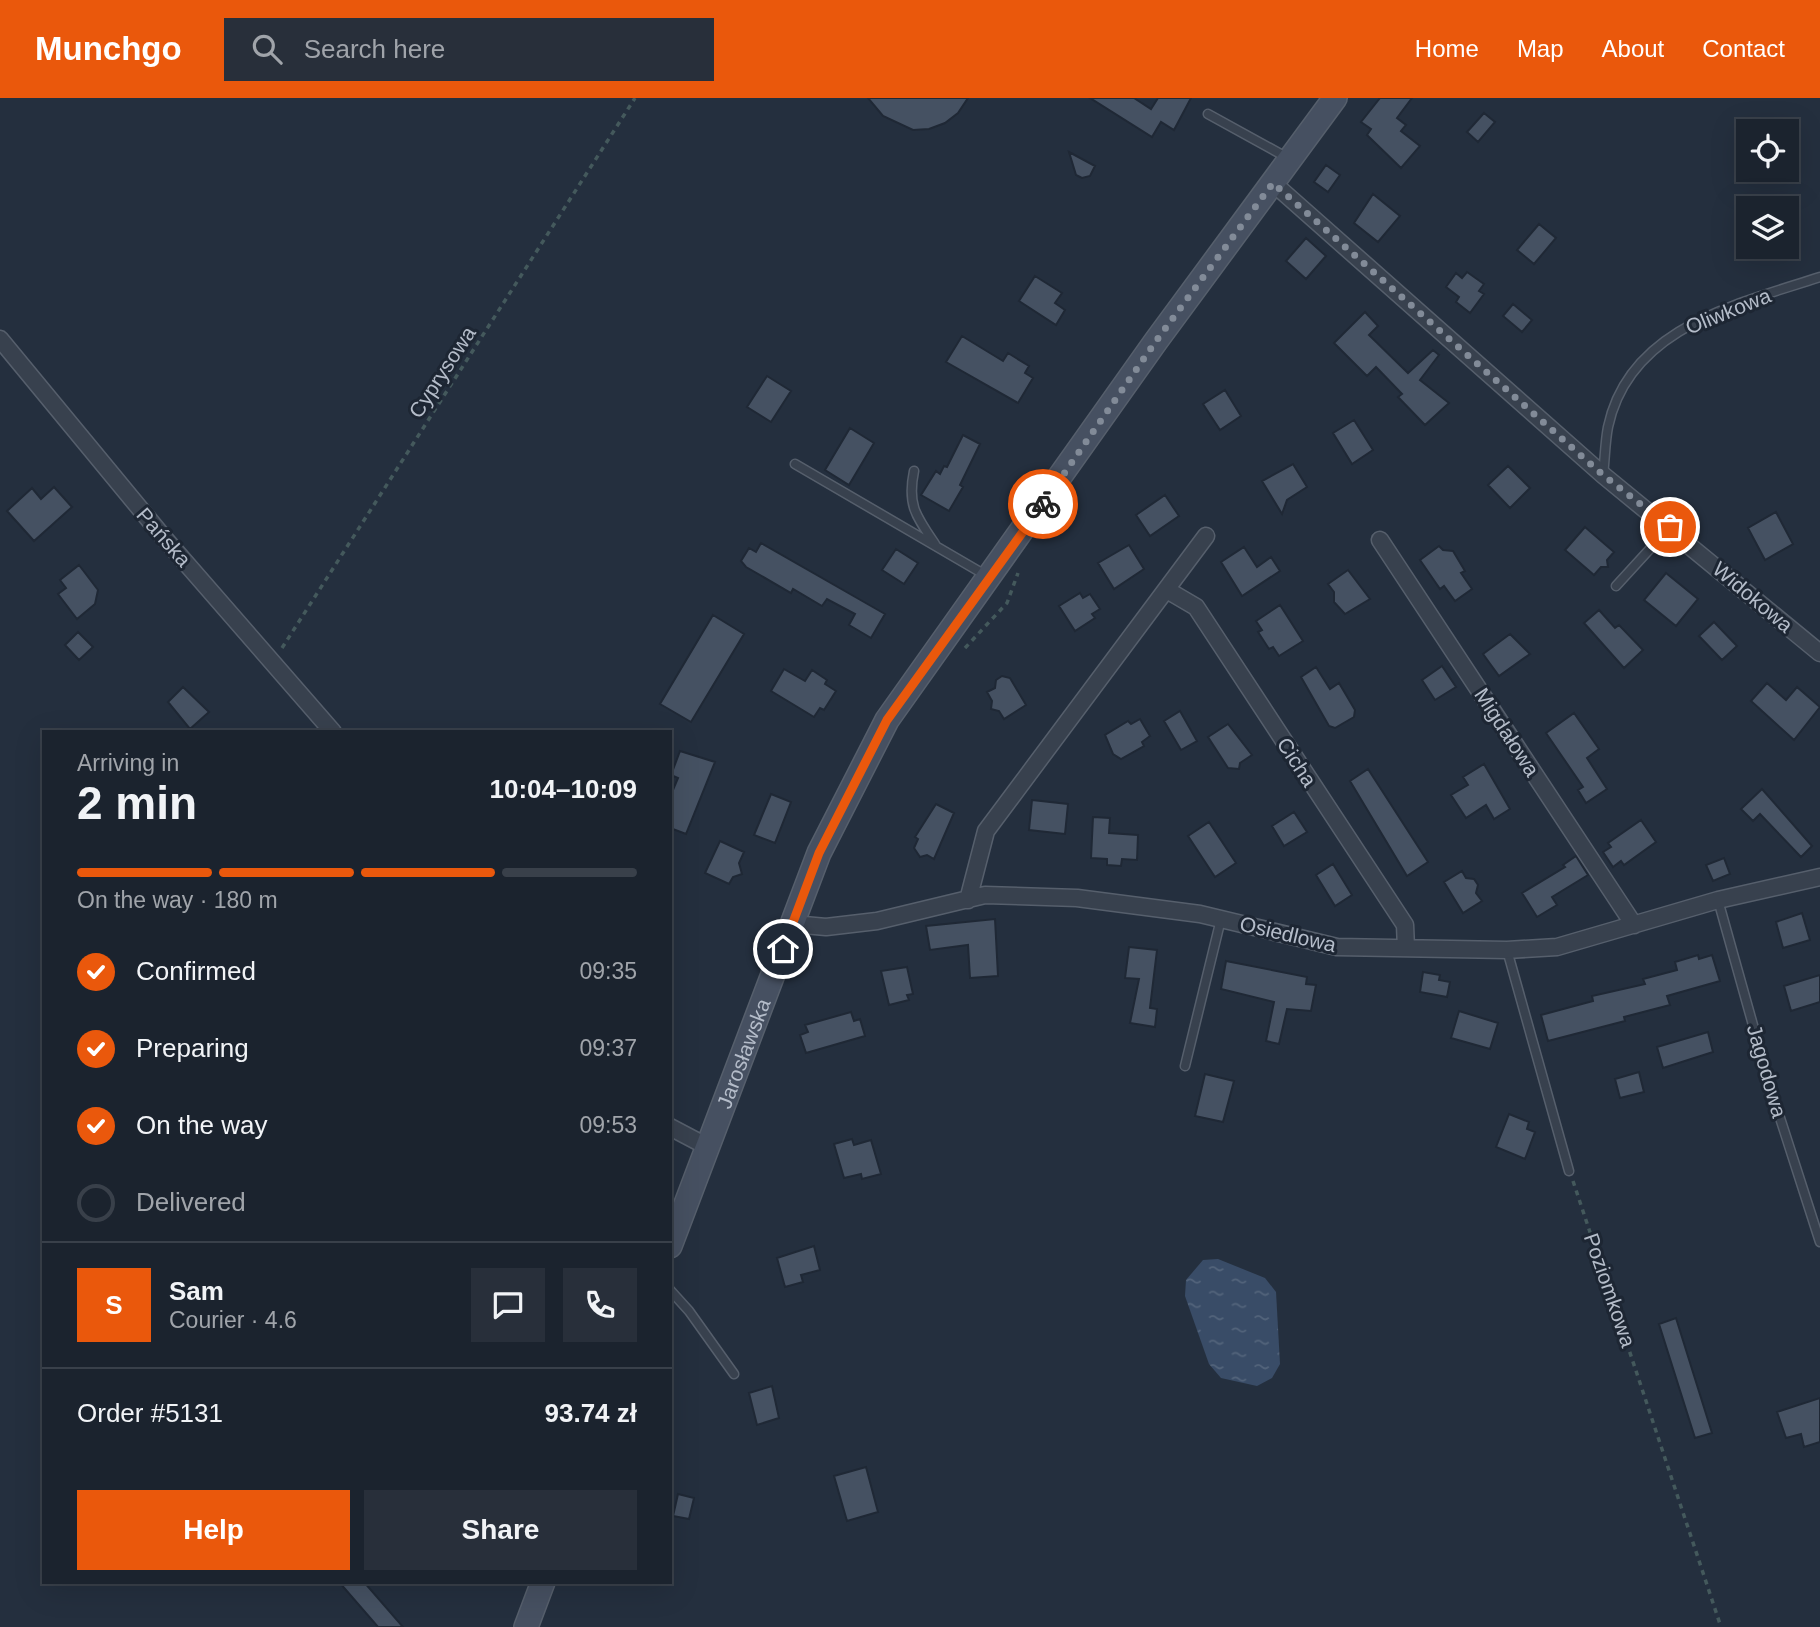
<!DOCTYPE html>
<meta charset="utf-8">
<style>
body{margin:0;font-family:Arial,sans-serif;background:#282f3a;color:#f1f3f6;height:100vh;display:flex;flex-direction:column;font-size:26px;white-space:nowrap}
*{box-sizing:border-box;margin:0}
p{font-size:23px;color:#a0a4aa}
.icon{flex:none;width:38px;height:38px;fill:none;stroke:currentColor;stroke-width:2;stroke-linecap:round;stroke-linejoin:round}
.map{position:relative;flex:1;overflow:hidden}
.sheet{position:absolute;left:42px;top:632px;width:630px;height:854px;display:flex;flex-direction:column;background:#1b232e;border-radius:0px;box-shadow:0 7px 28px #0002,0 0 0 2px #39404a}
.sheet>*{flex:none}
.buttons{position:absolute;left:1736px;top:21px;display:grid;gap:14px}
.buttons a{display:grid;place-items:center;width:63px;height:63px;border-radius:0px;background:#1b232e;box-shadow:0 7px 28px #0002,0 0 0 2px #39404a;font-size:35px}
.pin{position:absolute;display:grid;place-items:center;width:60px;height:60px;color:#fff;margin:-30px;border:4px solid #fff;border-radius:50%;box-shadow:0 2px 7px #0007}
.courier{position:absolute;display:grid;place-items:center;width:70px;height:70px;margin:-35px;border:5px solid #ea580c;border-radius:50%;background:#fff;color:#222;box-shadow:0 2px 9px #0007}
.headline em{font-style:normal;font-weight:700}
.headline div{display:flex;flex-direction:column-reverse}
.headline{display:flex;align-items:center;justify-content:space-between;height:119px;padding:0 35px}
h1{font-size:46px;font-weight:700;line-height:52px}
.bar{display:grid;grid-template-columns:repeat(4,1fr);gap:10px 7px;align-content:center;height:84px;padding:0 35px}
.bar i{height:9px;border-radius:5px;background:#39404a}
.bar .active{background:#ea580c}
.bar p{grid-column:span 4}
.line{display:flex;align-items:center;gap:18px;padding:0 35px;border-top:2px solid #39404a}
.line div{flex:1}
.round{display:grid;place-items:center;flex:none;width:74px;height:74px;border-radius:0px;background:#282f3a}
ol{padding:0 35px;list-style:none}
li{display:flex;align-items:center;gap:21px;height:77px}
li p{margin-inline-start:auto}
li .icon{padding:7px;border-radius:50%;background:#ea580c;color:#fff;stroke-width:4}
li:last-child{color:#a0a4aa}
li i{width:38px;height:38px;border:4px solid #39404a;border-radius:50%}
.action{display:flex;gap:14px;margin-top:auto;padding:14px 35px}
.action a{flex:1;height:80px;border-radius:0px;background:#ea580c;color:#fff;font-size:28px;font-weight:700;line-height:80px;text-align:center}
.action a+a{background:#282f3a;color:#f1f3f6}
header{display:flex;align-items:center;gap:42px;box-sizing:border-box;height:98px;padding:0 35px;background:#ea580c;color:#fff}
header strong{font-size:33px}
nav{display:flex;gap:38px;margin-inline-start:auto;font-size:24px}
.search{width:490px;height:63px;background:#282f3a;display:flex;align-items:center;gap:18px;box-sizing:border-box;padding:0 24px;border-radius:0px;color:#a0a4aa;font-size:26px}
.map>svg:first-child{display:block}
.water{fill:url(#water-ripples)}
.building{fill:#455162;stroke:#1f2835;stroke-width:2}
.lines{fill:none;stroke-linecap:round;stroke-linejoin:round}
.service-casing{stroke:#565f6c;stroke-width:11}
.minor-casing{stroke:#565f6c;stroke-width:19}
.secondary-casing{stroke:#565f6c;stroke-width:26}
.path{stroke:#44595c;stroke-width:3.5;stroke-dasharray:5 5;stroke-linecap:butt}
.service{stroke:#38414e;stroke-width:8}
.minor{stroke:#38414e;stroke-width:16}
.secondary{stroke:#465061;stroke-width:23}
.done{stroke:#828b98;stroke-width:7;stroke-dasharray:0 12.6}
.route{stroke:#ea580c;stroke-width:9}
.labels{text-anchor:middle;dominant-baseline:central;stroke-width:6;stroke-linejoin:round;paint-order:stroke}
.street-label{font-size:21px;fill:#b4bcc9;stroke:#1d2633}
</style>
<header>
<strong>Munchgo</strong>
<div class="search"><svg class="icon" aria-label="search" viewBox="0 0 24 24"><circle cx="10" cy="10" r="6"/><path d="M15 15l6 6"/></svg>Search here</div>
<nav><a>Home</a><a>Map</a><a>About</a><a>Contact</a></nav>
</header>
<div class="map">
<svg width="1820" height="1529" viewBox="0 0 1820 1529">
<defs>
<pattern id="water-ripples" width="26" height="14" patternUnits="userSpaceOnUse" patternTransform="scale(1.75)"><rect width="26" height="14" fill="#394c67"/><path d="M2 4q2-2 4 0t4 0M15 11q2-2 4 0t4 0" fill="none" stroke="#53647b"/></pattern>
</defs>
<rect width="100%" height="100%" fill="#242f3e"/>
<path class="water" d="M1218 1161 1265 1180 1276 1194 1280 1266 1272 1280 1257 1288 1221 1280 1209 1266 1185 1198 1186 1182 1203 1162Z"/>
<path class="building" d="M868 0H968L958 15 945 25 929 31 913 32 883 18Z
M1090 0H1134L1151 11 1158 0H1191L1174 32 1161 24 1152 39Z
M1380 0H1412L1397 20 1406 27 1401 33 1420 48 1401 70 1367 37 1371 31 1361 24Z
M1484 15 1495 24 1478 44 1467 34Z
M1069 54 1095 68 1090 78 1082 80 1076 77Z
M1326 67 1340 77 1328 94 1314 84Z
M1373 96 1400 118 1378 144 1354 125Z
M1539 126 1556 140 1534 166 1517 152Z
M1306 140 1326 158 1306 181 1286 163Z
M1467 174 1484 186 1479 193 1484 196 1470 215 1456 204 1459 199 1446 189 1456 175 1462 180Z
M1035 178 1062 195 1055 205 1065 212 1056 227 1019 203Z
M1513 206 1532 222 1522 234 1503 218Z
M1365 214 1378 228 1369 237 1408 275 1433 252 1439 257 1420 282 1449 305 1425 327 1398 299 1402 296 1376 269 1367 278 1334 245Z
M962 238 1003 263 1008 255 1029 268 1025 275 1033 280 1018 305 946 264Z
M767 278 791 293 771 324 747 309Z
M1225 292 1241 318 1220 332 1203 306Z
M1354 322 1373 352 1352 366 1333 335Z
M850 330 874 345 849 387 825 372Z
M963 337 980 346 960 387 963 389 949 413 921 397 936 373 940 376 944 368 947 369Z
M1293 366 1307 389 1287 402 1282 416 1262 383Z
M1508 368 1530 390 1510 410 1488 387Z
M54 389 72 409 34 443 7 413 32 390 41 401Z
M1165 397 1179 418 1150 438 1136 417Z
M1776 414 1793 446 1765 462 1748 430Z
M1585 429 1614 454 1607 462 1608 469H1601L1594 477 1565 452Z
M761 445 885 516 871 540 849 527 855 516 827 501 822 508 793 491 791 495 746 469 741 463 749 450 756 454Z
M1129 447 1144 471 1114 491 1098 465Z
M1439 448 1443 452 1453 453 1465 473 1461 475 1472 491 1455 503 1444 488 1440 491 1420 462Z
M1244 449 1257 469 1271 459 1280 473 1242 498 1221 464Z
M896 451 918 465 904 486 882 472Z
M79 467 98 492 95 506 77 521 58 496 66 490 60 482Z
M1348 472 1370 501 1345 516 1334 504V494L1328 486Z
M1666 475 1698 501 1676 528 1644 502Z
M1080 495 1083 500 1090 496 1100 511 1092 516 1095 520 1075 533 1059 508Z
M1280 507 1303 543 1279 558 1273 549 1269 551 1258 534 1262 532 1256 523Z
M1599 512 1615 530 1619 527 1643 552 1624 570 1584 525Z
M713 517 744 536 691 624 660 606Z
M1714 524 1737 548 1722 562 1699 538Z
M78 534 93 549 79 562 65 547Z
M1510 536 1530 556 1499 578 1483 556Z
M1442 568 1456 589 1435 602 1422 582Z
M1316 569 1330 591 1339 585 1355 612 1354 619 1335 630 1329 628 1301 579Z
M784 571 805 583 812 572 827 582 825 586 836 593 824 612 820 610 814 619 771 593Z
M1002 578 1010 580 1026 607 1004 621 999 613 991 611 992 603 987 594 995 590 996 582Z
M1767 585 1786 602 1797 589 1820 609 1794 642 1751 603Z
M183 589 209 614 190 631 168 604Z
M1180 613 1197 643 1181 652 1164 623Z
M1574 615 1599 651 1587 660 1607 691 1586 705 1578 692 1583 689 1546 635Z
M1140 621 1150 638 1142 644 1144 648 1121 661 1113 656 1105 637 1128 623 1131 626Z
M1228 626 1252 657 1240 665 1239 671 1228 670 1208 639Z
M680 653 715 664 686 736 670 730V699L678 680 671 677Z
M1484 666 1510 711 1494 721 1486 707 1466 720 1451 697 1468 687 1463 679Z
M1368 671 1428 764 1407 778 1350 683Z
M1762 691 1812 748 1801 759 1760 716 1753 723 1741 711Z
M771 696 791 704 775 745 754 737Z
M1032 702 1068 706 1065 736 1029 732Z
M936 706 954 715 934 761 927 757 920 759 914 750 918 741 915 739Z
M1294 714 1307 734 1284 748 1272 728Z
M1093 719 1110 720 1109 735 1138 737 1137 762 1122 761 1121 768 1107 767V761L1091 760Z
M1641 722 1656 744 1624 767 1621 763 1613 769 1603 754 1611 749 1608 745Z
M1209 724 1236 765 1215 779 1188 738Z
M720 743 744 754 739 765 742 776 733 779 729 786 705 775Z
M1576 758 1588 777 1552 799 1557 807 1537 819 1522 795 1565 769 1563 767Z
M1724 760 1730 776 1713 783 1706 767Z
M1333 766 1352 797 1335 808 1316 777Z
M1462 773 1466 780 1474 781 1478 787 1476 795 1482 803 1463 815 1444 784Z
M1802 815 1810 842 1783 850 1776 824Z
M995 821 998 878 970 880 968 847 930 852 926 828Z
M1129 849 1157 852 1150 910 1157 911 1155 929 1130 925 1139 881 1125 880Z
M1698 857 1699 861 1712 857 1720 883 1667 898 1670 907 1624 919 1625 923 1548 943 1541 917 1593 903 1592 898 1645 886 1643 881 1677 872 1675 864Z
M1226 863 1307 879 1306 886 1316 887 1311 913 1287 911 1279 946 1266 943 1274 904 1221 891Z
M907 869 913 896 907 897 909 902 889 907 881 873Z
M1423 874 1440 877 1439 882 1450 884 1447 899 1420 894Z
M1820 877V904L1791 913 1784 888Z
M1459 913 1498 925 1490 951 1451 940Z
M851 914 854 923 860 921 865 938 806 955 800 937 808 934 805 927Z
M1708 934 1713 954 1663 970 1657 949Z
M1639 974 1644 994 1620 1000 1615 981Z
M1205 976 1234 983 1223 1024 1195 1018Z
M1509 1016 1529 1024 1527 1031 1535 1034 1525 1061 1496 1049Z
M852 1041 854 1047 871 1042 881 1076 862 1081 861 1076 844 1080 834 1046Z
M814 1148 820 1172 801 1177 803 1184 785 1189 777 1160Z
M1676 1220 1712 1335 1695 1340 1659 1226Z
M772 1288 779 1320 757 1327 749 1295Z
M1820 1300V1344L1804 1349 1801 1336 1786 1340 1777 1314Z
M866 1369 878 1414 847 1423 834 1378Z
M678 1396 694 1400 689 1421 673 1418Z
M339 1484H364L403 1529H378Z"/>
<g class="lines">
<g class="service-casing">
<path id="service" d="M1208 16 1288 60
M795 366 987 478
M914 373C907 407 916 418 935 446
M1603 377C1605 361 1605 344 1608 329 1629 229 1738 206 1820 179
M1616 488 1670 429
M1718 802 1772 995 1820 1144
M1507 852 1569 1073
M1185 968 1221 821
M670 1192 689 1213 734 1276"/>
</g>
<g class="minor-casing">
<path id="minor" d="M1273 85 1603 377 1820 555
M0 241 165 441 333 634
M1380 442 1634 827
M1167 492 1196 509 1405 827 1406 850
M968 802 986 733 1206 438
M793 826 826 829 877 823 985 797 1077 800 1200 816 1337 849 1507 852 1557 849 1718 802 1820 779
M670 1029 706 1048"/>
</g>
<g class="secondary-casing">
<g id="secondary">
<path id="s1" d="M670 1148 819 755 887 622 1156 243 1335 0"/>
<path d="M526 1529 543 1484"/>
</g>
</g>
<path class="path" d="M282 550 635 0
M965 550 1007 505 1018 475
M1573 1083 1721 1529"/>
<use href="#service" class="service"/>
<use href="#minor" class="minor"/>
<use href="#secondary" class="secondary"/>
</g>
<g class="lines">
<path class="done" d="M1043 406 1156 243 1273 85 1603 377 1670 429"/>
<path class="route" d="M783 851 819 755 887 622 1043 406"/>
</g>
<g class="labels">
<g class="street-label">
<text transform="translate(1728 213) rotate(-22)">Oliwkowa</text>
<text transform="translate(442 274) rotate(-57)">Cyprysowa</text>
<text transform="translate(164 439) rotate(49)">Pańska</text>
<text transform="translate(1753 499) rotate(40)">Widokowa</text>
<text transform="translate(1507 634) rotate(57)">Migdałowa</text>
<text transform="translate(1297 664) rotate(57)">Cicha</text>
<text transform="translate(1288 836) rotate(13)">Osiedlowa</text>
<text stroke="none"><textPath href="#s1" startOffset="206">Jarosławska</textPath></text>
<text transform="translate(1767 973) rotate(74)">Jagodowa</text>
<text transform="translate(1610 1192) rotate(71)">Poziomkowa</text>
</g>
</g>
</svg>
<div class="buttons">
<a><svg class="icon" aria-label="locate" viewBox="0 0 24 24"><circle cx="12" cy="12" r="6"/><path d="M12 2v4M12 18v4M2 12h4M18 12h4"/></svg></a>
<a><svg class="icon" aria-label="layers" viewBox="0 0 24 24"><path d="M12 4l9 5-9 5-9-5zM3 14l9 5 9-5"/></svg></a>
</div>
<div class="pin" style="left:1670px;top:429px;background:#ea580c"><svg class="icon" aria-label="bag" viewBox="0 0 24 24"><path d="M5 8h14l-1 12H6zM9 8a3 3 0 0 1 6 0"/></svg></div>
<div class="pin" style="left:783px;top:851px;background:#1f2937"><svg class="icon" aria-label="home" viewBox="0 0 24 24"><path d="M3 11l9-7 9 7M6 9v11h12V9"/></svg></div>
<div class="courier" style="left:1043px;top:406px"><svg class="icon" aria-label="bike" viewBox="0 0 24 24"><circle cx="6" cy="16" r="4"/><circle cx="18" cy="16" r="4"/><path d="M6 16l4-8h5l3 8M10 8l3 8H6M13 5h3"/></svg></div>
<section class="sheet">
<div class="headline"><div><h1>2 min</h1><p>Arriving in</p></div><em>10:04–10:09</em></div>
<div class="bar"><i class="active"></i><i class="active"></i><i class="active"></i><i></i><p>On the way · 180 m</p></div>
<ol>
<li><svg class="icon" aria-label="check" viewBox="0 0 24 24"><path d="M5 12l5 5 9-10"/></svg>Confirmed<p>09:35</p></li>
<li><svg class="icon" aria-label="check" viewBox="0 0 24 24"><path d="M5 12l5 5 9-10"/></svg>Preparing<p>09:37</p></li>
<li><svg class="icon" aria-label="check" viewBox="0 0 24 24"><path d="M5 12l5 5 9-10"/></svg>On the way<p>09:53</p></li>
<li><i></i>Delivered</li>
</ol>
<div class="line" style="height:126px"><b class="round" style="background:#ea580c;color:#fff">S</b><div><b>Sam</b><p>Courier · 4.6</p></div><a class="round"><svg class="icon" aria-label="chat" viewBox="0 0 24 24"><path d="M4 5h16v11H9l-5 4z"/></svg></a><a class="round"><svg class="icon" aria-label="phone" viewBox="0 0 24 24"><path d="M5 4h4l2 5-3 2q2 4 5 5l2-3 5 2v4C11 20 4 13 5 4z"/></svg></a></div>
<div class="line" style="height:91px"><div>Order #5131</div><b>93.74 zł</b></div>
<div class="action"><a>Help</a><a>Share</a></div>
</section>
</div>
